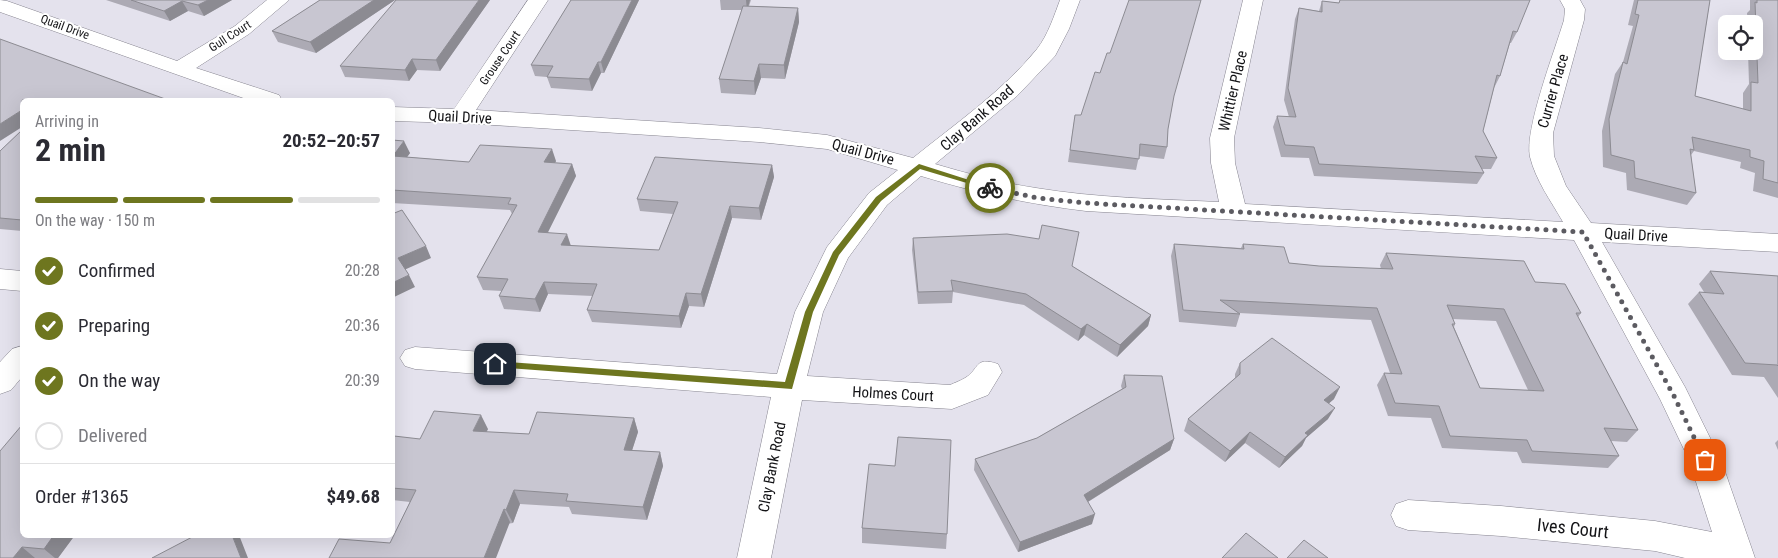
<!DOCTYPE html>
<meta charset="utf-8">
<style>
:root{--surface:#fff;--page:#f2f2f3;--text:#2b2b33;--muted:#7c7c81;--line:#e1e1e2;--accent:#6e761f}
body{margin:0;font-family:"Roboto Condensed",sans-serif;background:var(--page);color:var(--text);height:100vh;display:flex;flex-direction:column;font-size:19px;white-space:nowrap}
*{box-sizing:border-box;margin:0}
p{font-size:16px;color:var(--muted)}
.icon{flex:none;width:28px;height:28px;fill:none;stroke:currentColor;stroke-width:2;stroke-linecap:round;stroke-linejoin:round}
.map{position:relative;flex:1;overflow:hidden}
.sheet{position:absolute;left:20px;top:98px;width:375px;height:440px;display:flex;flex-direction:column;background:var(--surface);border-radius:8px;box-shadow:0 5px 20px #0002}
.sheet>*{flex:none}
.buttons{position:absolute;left:1718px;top:15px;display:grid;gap:10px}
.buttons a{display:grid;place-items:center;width:45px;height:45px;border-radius:8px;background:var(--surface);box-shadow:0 5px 20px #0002;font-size:25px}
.pin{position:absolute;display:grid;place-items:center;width:42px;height:42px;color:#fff;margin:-21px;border-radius:10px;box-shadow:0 2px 8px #0006}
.courier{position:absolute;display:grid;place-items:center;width:50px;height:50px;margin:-25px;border:4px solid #6e761f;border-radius:50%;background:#fff;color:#222;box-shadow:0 1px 6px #0007}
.overview em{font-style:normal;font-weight:700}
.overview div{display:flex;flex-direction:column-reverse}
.overview{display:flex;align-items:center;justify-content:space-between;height:85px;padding:0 15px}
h1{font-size:32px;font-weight:700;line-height:38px}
.bar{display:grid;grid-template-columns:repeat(4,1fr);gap:8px 5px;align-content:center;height:60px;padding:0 15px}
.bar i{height:6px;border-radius:4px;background:var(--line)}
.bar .on{background:var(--accent)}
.bar p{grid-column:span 4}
.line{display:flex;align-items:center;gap:12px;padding:0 15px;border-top:1px solid var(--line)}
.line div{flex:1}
ol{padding:0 15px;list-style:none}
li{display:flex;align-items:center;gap:15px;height:55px}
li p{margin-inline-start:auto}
li .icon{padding:5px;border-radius:50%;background:var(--accent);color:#fff;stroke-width:4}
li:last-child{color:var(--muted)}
li i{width:28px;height:28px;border:2px solid var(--line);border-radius:50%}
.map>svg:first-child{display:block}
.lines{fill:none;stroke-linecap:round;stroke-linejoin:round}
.minor-casing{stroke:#86848f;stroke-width:1}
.minor{fill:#fff;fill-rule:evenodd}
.wall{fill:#acaab4;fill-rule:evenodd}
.shaded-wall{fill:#8c8b92}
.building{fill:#c8c6d1;stroke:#8c8b92;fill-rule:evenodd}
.route{fill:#6e761f}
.done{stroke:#5c5b61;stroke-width:5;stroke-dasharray:0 9}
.labels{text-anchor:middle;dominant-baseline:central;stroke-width:4;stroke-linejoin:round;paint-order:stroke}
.far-street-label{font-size:12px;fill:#131316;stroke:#fff}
.street-label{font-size:15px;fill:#131316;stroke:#fff}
.near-street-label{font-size:18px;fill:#131316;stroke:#fff}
</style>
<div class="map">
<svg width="1778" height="558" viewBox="0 0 1778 558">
<rect width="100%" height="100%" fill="#e4e2ed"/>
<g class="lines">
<g class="minor-casing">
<path id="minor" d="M0,0L7,1L177,61L235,26L267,0H289L249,34L196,68L279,95L282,100H249L0,12Z
M528,0H548L476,110L759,128L827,135L913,158C955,124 1003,91 1037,49C1048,35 1054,16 1060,0H1080L1069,29L1055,56L1017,96L935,164C969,174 1002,183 1036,188C1096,198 1158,199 1219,202L1211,163L1210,138L1243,0H1263L1234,138L1235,163L1245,204L1563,222C1551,201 1536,181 1530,157C1524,130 1555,50 1564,20L1565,9L1560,0H1580L1585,9L1584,20L1553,133L1554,156L1566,186L1591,223L1778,234V252L1602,242L1685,387L1721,460L1755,558H1685L1655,551L1501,536L1408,530L1396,526L1391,515L1396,504L1408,500L1501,506L1655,521L1712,532L1689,460L1660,399L1574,240L1086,211C1028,204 977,193 921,176L887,205L848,258L823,312L807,376L950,385C954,383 960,381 965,378C980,369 974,356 998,364L1002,372L988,395L952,409L802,400L771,558H737L771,397L415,369L405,366L400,358L405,350L415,347L777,374L795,312L827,247L869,193L898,170L827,149L759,142L461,123L392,121V107L454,109Z
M0,269L22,271V291L0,289Z
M22,346V377L11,390L0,394V362L12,349Z"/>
</g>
<use href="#minor" class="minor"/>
</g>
<path class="wall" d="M106,0H232L204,16L188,11L170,21Z
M320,0H395L316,53L278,42L272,31Z
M490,0L440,71L417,70L409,81L345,77L340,66Z
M571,0H639L604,73H601L592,91L551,88L547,77L535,76L531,65Z
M720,0H751L749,6L798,8L799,22L785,79L761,78L755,95L721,93L719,79L742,10H721Z
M1340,0L1517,32L1511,43H1510L1500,76L1494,88L1483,131L1497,158L1491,169H1482L1484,173L1477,184L1314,176L1309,158L1281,157L1273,127L1277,116L1289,117L1284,100L1295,19L1299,8L1319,11L1322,1L1339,3Z
M1634,0H1710L1695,96L1743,109V93L1749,84L1748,51H1754V24H1748L1747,13L1750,10V0H1778V198L1753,191L1755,173L1740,168L1741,162L1694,151L1691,155L1696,193L1687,205L1627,190L1626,173L1603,167L1602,131L1615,74L1623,62L1633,26L1628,25Z
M1173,101L1168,129L1167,147L1164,159L1139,156L1136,170L1068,162L1075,115H1081Z
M22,130V231L0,229V151Z
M392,140L410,153L407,157L469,162L556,161L555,163L572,164L576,176L548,232L570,246L659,250L673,214L640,211L637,199L772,165L774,177L761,220L732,218L704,307L689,306L681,328L592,322L587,310L593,296L548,294L540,312L504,309L499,296L502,291L483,290L477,277L512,214L510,210L392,203Z
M913,238L1072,266L1151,315L1148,326L1117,357L1084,335L1078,341L1024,305L953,292L952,303L918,304L912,250Z
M1174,244L1241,248L1243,244L1289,263L1319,266L1381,269L1380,265L1386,253L1535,282L1581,313L1578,317L1638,430L1627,442L1611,441L1619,456L1608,468L1522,463L1517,452L1442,448L1431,418L1388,416L1377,385L1384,373H1390L1371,320L1239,313L1240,314L1236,327L1179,322L1171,256ZM1453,319L1496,321L1528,390L1480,388L1454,327L1455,324Z
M1710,271L1778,276V398L1764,377L1732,375L1688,304L1699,292H1704L1699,284Z
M1240,363L1334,399L1329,403L1328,419L1306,438L1302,446L1279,468L1245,443L1225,462L1184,431L1188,419L1235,378V374Z
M1124,375L1174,439L1170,450L1088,502L1092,524L1018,552L974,470L975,459L1037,438L1122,389L1121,386Z
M634,418L638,432L632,450L660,452L663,466L647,520L572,514L569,507L520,504L513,523L390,543L410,502L392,500V439H420L488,429L486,432L529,434Z
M1778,440V450L1775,443Z
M895,466L947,534L946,549L862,543V528Z
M22,535H75L58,558H0Z"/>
<path class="shaded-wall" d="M208,0H232L204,16L198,5Z
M374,0H395L316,53L310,42Z
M479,0H490L440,71L436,60Z
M632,0H639L604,73L601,62Z
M746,0H750L747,11Z
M182,1L188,11L170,21L164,11Z
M798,8L799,22L785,79L784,65Z
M412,59L417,70L409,81L405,70Z
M598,62L601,73L592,91L589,79Z
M759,64L761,78L755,95L754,81Z
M22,110V127L0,141V124Z
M404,141L410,153L399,168L393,156Z
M552,149L556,161L548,175L544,162Z
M572,164L576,176L542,244L538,232Z
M772,165L774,177L761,220L759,208Z
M730,206L732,218L704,307L701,294Z
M567,234L571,246L561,245Z
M426,246L431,258L404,270L398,258Z
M409,275L415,287L392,298V283Z
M544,282L548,294L540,312L535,299Z
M686,293L689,306L681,328L679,316Z
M1151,315L1148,326L1117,357L1120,345Z
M1087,324L1084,335L1078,341L1081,329Z
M1340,387L1334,399L1319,412L1324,400Z
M1335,408L1328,419L1306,438L1302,446L1279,468L1285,457L1305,433Z
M481,415L488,429L480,445L473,431Z
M634,418L638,432L628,463L624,450Z
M1250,432L1245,443L1225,462L1230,451Z
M1174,439L1170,450L1081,506L1084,495Z
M660,452L663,466L647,520L643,507Z
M514,490L520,504L513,523L506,510Z
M504,509L510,522L496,558H484Z
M1095,514L1092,524L1018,552L1020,542Z
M54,535H75L58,558H55L44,549Z
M232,535H239L248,558H241Z
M22,547L35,558H13Z"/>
<path class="building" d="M131,0H208L198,5L182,1L164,11Z
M320,0H374L310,42L272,31Z
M396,0H479L436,60L412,59L405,70L340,66Z
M571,0H632L601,62H598L589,79L547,77L553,66L531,65Z
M1129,0H1201L1174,96L1168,129L1167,147L1140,144L1139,159L1070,150L1075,115H1081L1095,72L1100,73L1107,53H1110Z
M1340,0H1530L1517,32L1513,31L1500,76L1497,75L1483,131L1497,158L1475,156L1484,173L1319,164L1314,147L1285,145L1277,116L1296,117L1288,88L1299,8L1322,12V1L1339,3Z
M1638,0H1710L1695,96L1751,111V82L1758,83L1755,2L1757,3V0H1778V183L1763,179L1764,161L1750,157V150L1692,137L1694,150L1690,149L1696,193L1635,178L1634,161L1611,155L1609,119L1623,62L1627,64L1639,15L1635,14Z
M743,6L798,8L784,65L759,64L754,81L719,79Z
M0,39L168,100H22V110L0,124Z
M22,130V220L0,218V151Z
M392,140L404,141L393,156L469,162L480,145L552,149L544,162L572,164L538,232L567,234L561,245L659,250L678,202L637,199L655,157L772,165L759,208L730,206L701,294L686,293L679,316L587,310L597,284L544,282L535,299L499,296L508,279L477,277L517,205L508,204L511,198L392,190Z
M402,210L426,246L398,258L409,275L392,283V214Z
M1042,225L1079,232L1072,266L1151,315L1120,345L1087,324L1081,329L1026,294L951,280L953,291L918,292L913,238L1007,234L1039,239Z
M1174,244L1244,249L1243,244L1284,247L1289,263L1319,266L1393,269L1386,253L1524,261L1535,282L1565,284L1581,313H1576L1638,430L1604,428L1619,456L1532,451L1527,440L1450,436L1439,406L1395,403L1384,373L1402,374L1377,308L1220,300L1240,314L1183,310ZM1447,305L1504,309L1544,391L1480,388L1452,324H1455Z
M1710,271L1778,276V366L1777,365L1745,363L1699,292L1724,294Z
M1272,338L1340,387L1324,400L1335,408L1305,433L1308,435L1285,457L1250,432L1230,451L1188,419L1240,374V363Z
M1124,375L1162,376L1174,439L1084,495L1095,514L1020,542L975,459L1037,438L1126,387Z
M434,411L481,415L473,431L529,434L537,412L634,418L624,450L660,452L643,507L566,501L568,494L514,490L506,510L504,509L484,558H329L339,539L390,543L416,490L392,488V439L394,436L420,439Z
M22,425V535H54L44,549L22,547L13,558H0V451Z
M898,437L951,440L947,534L862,528L869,464L895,466Z
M1246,533L1278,558H1222Z
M196,535H232L241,558H152Z
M1304,540L1328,558H1287Z"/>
<path class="route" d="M919,164L994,188L990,190L920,169L881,201L839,255L813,312L792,389L495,367L490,364L495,361L785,382L805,312L833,252L876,197Z"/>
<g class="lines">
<path class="done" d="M990,188L1038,198L1086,203L1583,232L1674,396L1705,460"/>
</g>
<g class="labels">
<g class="far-street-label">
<text transform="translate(65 27) rotate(20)">Quail Drive</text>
<text transform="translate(230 36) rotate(-33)">Gull Court</text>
<text transform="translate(500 58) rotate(-56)">Grouse Court</text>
</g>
<g class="street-label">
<text transform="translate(1233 91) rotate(-77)">Whittier Place</text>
<text transform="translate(1553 91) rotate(-74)">Currier Place</text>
<text transform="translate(460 117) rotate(3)">Quail Drive</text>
<text transform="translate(977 118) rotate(-41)">Clay Bank Road</text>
<text transform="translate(863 152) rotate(15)">Quail Drive</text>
<text transform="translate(1636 235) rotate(3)">Quail Drive</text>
<text transform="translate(893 394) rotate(3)">Holmes Court</text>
<text transform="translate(772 467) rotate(-79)">Clay Bank Road</text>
</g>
<g class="near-street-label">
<text transform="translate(1573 528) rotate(6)">Ives Court</text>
</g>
</g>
</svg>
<div class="buttons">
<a><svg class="icon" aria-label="locate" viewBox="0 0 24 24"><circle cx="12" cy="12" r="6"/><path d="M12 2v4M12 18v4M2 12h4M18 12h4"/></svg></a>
</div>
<div class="pin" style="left:1705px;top:460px;background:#ea580c"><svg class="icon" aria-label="bag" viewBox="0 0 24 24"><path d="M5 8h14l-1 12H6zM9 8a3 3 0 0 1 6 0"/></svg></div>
<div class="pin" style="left:495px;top:364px;background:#1f2937"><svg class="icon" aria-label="home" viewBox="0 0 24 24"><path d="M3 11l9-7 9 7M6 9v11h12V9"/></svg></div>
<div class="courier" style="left:990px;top:188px"><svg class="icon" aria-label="bike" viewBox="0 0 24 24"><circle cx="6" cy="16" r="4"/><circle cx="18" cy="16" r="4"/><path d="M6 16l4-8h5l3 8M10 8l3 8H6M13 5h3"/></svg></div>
<section class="sheet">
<div class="overview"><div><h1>2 min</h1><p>Arriving in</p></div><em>20:52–20:57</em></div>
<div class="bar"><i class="on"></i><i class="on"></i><i class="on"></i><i></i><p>On the way · 150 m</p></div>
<ol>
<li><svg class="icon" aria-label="check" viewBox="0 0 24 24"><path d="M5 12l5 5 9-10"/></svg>Confirmed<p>20:28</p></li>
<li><svg class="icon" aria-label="check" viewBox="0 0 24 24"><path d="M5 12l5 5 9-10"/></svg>Preparing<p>20:36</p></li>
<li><svg class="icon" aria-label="check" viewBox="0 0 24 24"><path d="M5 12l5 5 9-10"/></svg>On the way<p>20:39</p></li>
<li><i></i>Delivered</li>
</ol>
<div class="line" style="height:65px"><div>Order #1365</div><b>$49.68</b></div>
</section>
</div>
